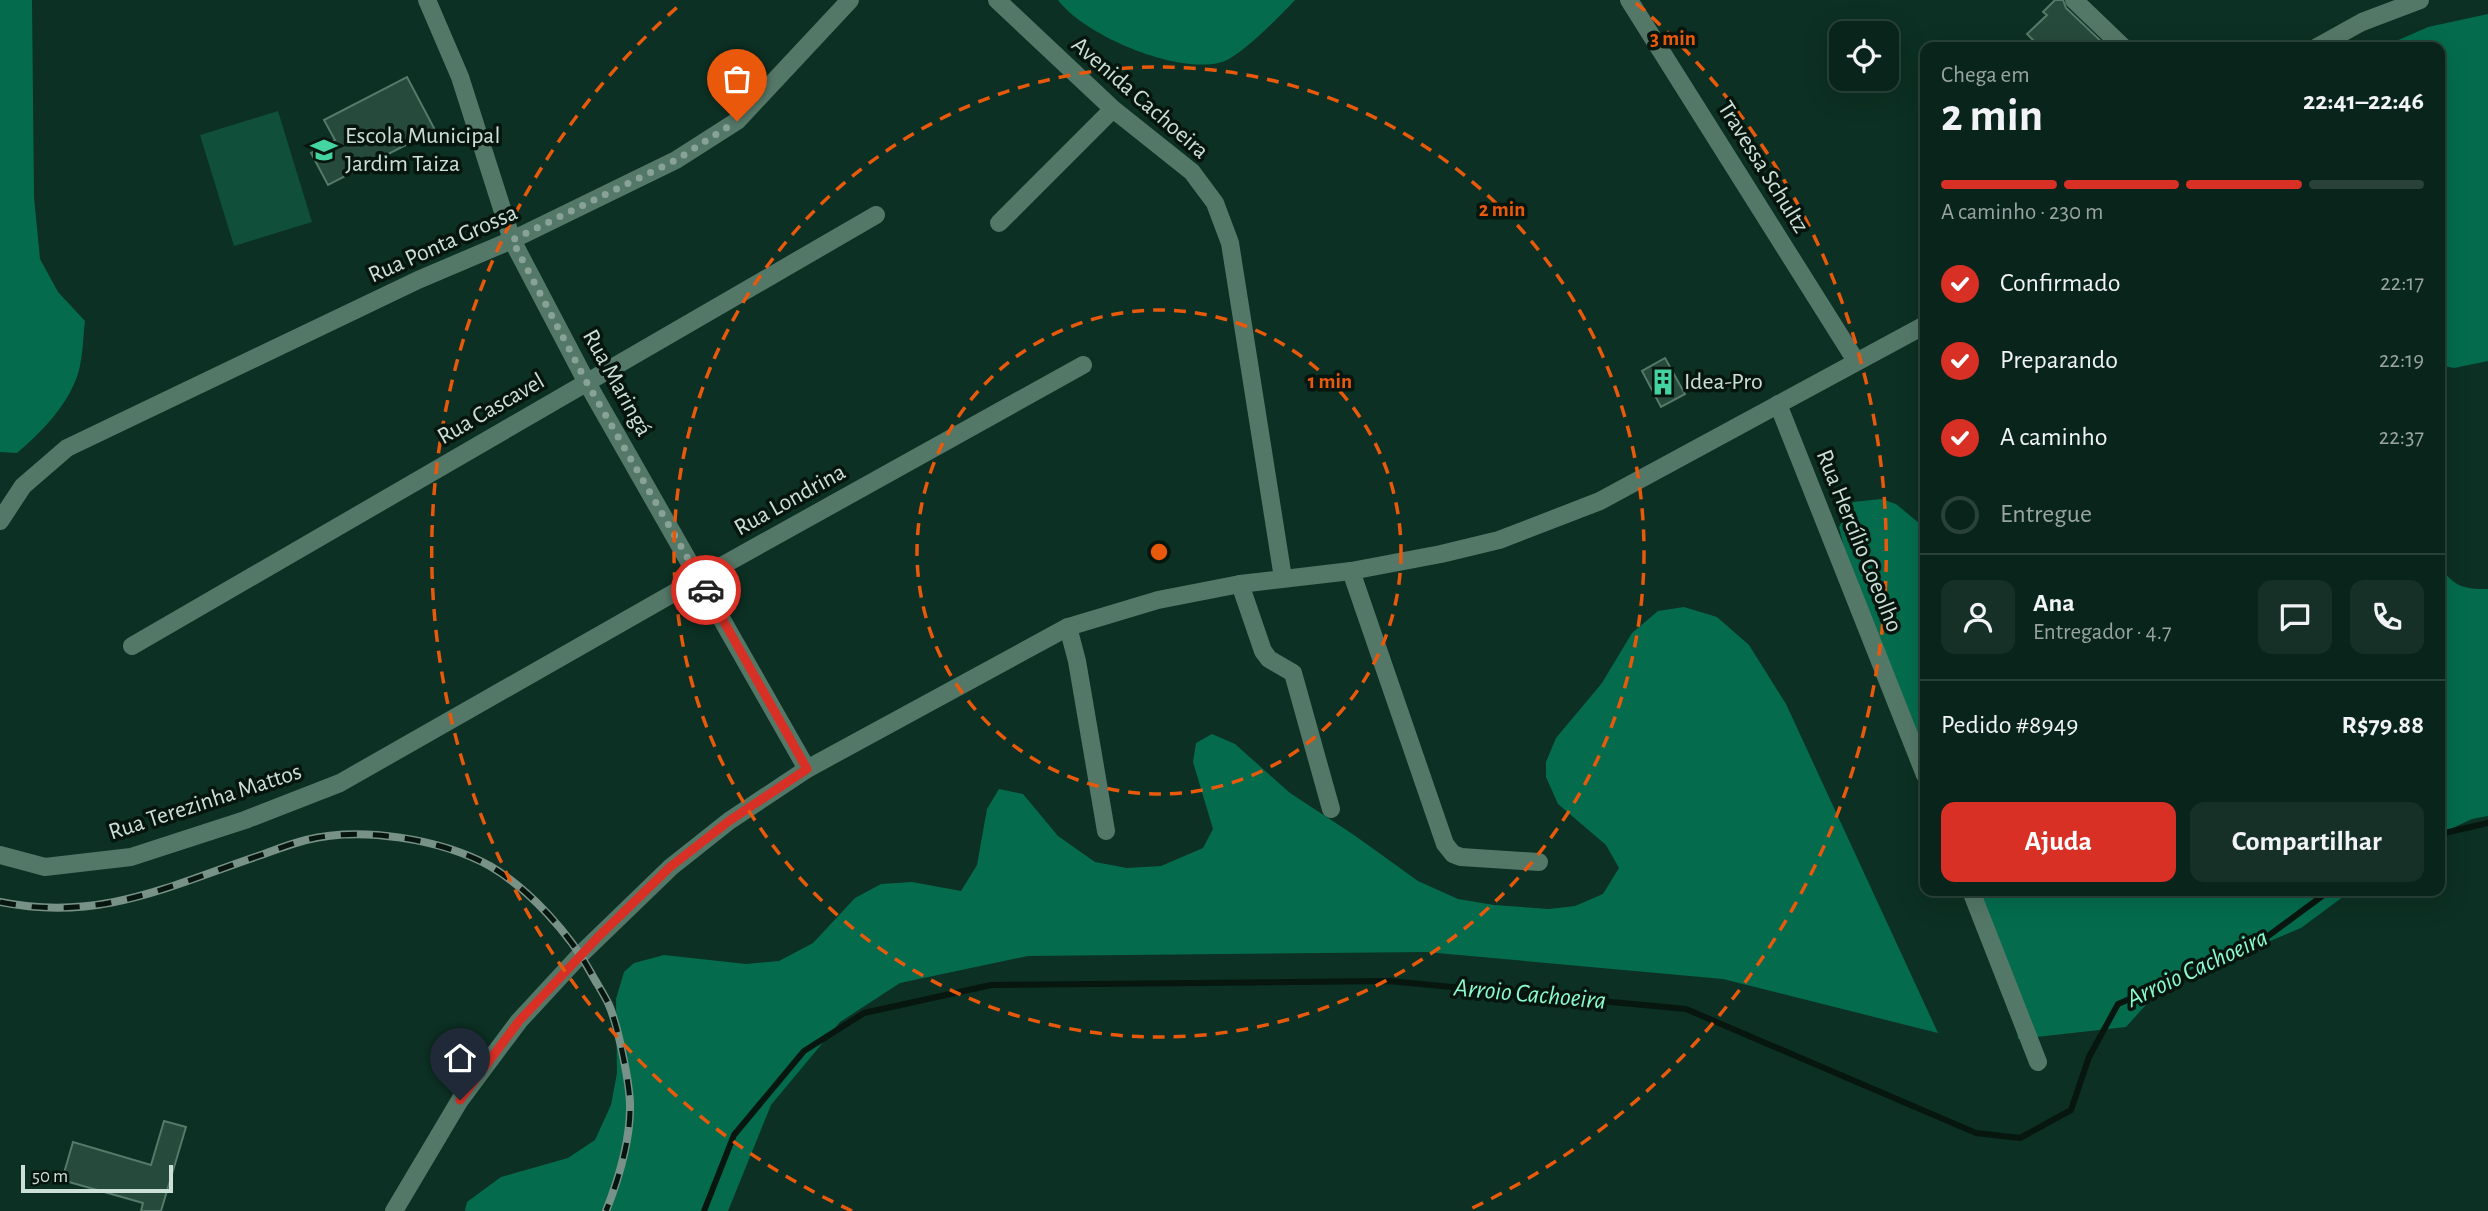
<!DOCTYPE html>
<html lang="pt">
<meta charset="utf-8">
<style>
:root{--surface:#09241a;--page:#173027;--text:#f1f3f6;--muted:#99a4a2;--line:#294139;--accent:#d93025}
body{margin:0;font-family:"Alegreya Sans",sans-serif;background:var(--page);color:var(--text);height:100vh;display:flex;flex-direction:column;font-size:26px;white-space:nowrap}
*{box-sizing:border-box;margin:0}
p{font-size:23px;color:var(--muted)}
.icon{flex:none;width:38px;height:38px;fill:none;stroke:currentColor;stroke-width:2;stroke-linecap:round;stroke-linejoin:round}
.map{position:relative;flex:1;overflow:hidden}
.details{position:absolute;left:1920px;top:42px;width:525px;height:854px;display:flex;flex-direction:column;background:var(--surface);border-radius:14px;box-shadow:0 7px 28px #0002,0 0 0 2px var(--line)}
.details>*{flex:none}
.tools{position:absolute;left:1829px;top:21px;display:grid;gap:14px}
.tools a{display:grid;place-items:center;width:70px;height:70px;border-radius:14px;background:var(--surface);box-shadow:0 7px 28px #0002,0 0 0 2px var(--line);font-size:35px}
.scale{position:absolute;left:21px;bottom:18px;width:152px;box-sizing:border-box;padding-left:7px;border:4px solid #cde0d7;border-top:0;font-size:19px;line-height:24px;white-space:nowrap;color:#cde0d7;-webkit-text-stroke:5px #07150f;paint-order:stroke}
.pin{position:absolute;display:grid;place-items:center;width:60px;height:60px;color:#fff;margin:-72px -30px;border-radius:50% 50% 50% 0;rotate:-45deg;box-shadow:0 0 7px #0007}
.pin .icon{rotate:45deg}
.courier{position:absolute;display:grid;place-items:center;width:70px;height:70px;margin:-35px;border:5px solid #d93025;border-radius:50%;background:#fff;color:#222;box-shadow:0 2px 9px #0007}
.overview em{font-style:normal;font-weight:700}
.overview div{display:flex;flex-direction:column-reverse}
.overview{display:flex;align-items:center;justify-content:space-between;height:119px;padding:0 21px}
h1{font-size:46px;font-weight:700;line-height:52px}
.bar{display:grid;grid-template-columns:repeat(4,1fr);gap:10px 7px;align-content:center;height:84px;padding:0 21px}
.bar i{height:9px;border-radius:5px;background:var(--line)}
.bar .active{background:var(--accent)}
.bar p{grid-column:span 4}
.line{display:flex;align-items:center;gap:18px;padding:0 21px;border-top:2px solid var(--line)}
.line div{flex:1}
.round{display:grid;place-items:center;flex:none;width:74px;height:74px;border-radius:14px;background:var(--page)}
ol{padding:0 21px;list-style:none}
li{display:flex;align-items:center;gap:21px;height:77px}
li p{margin-inline-start:auto}
li .icon{padding:7px;border-radius:50%;background:var(--accent);color:#fff;stroke-width:4}
li:last-child{color:var(--muted)}
li i{width:38px;height:38px;border:4px solid var(--line);border-radius:50%}
.cta{display:flex;gap:14px;margin-top:auto;padding:14px 21px}
.cta a{flex:1;height:80px;border-radius:14px;background:var(--accent);color:#fff;font-size:28px;font-weight:700;line-height:80px;text-align:center}
.cta a+a{background:var(--page);color:var(--text)}
.map>svg:first-child{display:block}
.green{fill:#10503a}
.forest{fill:#046c4d}
.lines{fill:none;stroke-linecap:round;stroke-linejoin:round}
.stream{stroke:#07160f;stroke-width:6}
.building{fill:#264a3b;stroke:#557a69;stroke-width:2}
.street{stroke:#547868;stroke-width:18}
.secondary{stroke:#547868;stroke-width:18}
.rail-casing{stroke:#789288;stroke-width:8}
.rail{stroke:#07150f;stroke-width:5;stroke-dasharray:16;stroke-linecap:butt}
.done{stroke:#89a298;stroke-width:7;stroke-dasharray:0 12.6}
.route{stroke:#d93025;stroke-width:9}
.ring{fill:none;stroke:#e8590c;stroke-width:3.5;stroke-dasharray:12 9}
.labels{text-anchor:middle;dominant-baseline:central;stroke-width:7;stroke-linejoin:round;paint-order:stroke}
.street-label{font-size:24px;fill:#cde0d7;stroke:#07150f}
.poi-label{font-size:24px;fill:#cde0d7;stroke:#07150f;text-anchor:start}
.water-label{font-size:26px;font-style:italic;fill:#8bfacc;stroke:#07150f}
.centre{fill:#e8590c;stroke:#07150f;stroke-width:3.5}
.ring-label{font-size:21px;text-anchor:middle;font-weight:bold;fill:#e8590c;stroke:#07150f;stroke-width:7;stroke-linejoin:round;paint-order:stroke}
</style>
<div class="map">
<svg width="2488" height="1211" viewBox="0 0 2488 1211">
<rect width="100%" height="100%" fill="#0c3023"/>
<path class="green" d="M278,111L312,222L234,246L200,135Z"/>
<path class="forest" d="M0,0H32L34,197L40,259L58,292L85,321C83,337 83,355 79,370C70,403 42,432 17,453L0,452Z
M1058,0H1295C1281,15 1241,56 1222,62C1178,75 1085,36 1058,0Z
M2488,14V361L2454,368L2440,365V47H2390L2394,42L2428,27Z
M1881,499L1896,504L1925,528V765L1847,560L1839,527L1853,502Z
M2440,568C2456,587 2463,589 2488,589V816L2472,819L2440,834Z
M1684,607L1717,617L1749,645L1786,704L1938,1033L1723,979L1426,952L1028,956L900,983L840,1022L771,1105L728,1211H465L467,1202L501,1177L568,1158L595,1140L611,1105L617,1073L616,999L624,972L634,963L664,955L746,964L779,961L813,943L855,898L881,884L912,882L961,891L977,865L987,809L999,789L1023,794L1058,836L1095,862L1127,868L1161,866L1203,848L1213,829L1193,762L1196,743L1212,734L1235,744L1290,793L1354,835L1418,881L1458,899L1494,905L1549,909L1575,906L1603,894L1619,868L1606,845L1558,804L1546,777V762L1556,738L1602,683L1632,633L1658,611Z
M1973,891H2351L2301,928L2163,986L2126,1027L2018,1039L2013,1002Z"/>
<g class="lines">
<path class="stream" d="M2440,834L2488,823
M704,1211L734,1135L804,1051L864,1013L991,985L1389,981L1686,1009L1976,1133L2020,1138L2071,1110L2089,1057L2118,1004L2256,945L2329,891"/>
</g>
<path class="building" d="M2055,0H2063L2066,8L2107,47H2040L2027,34L2047,15L2043,12Z
M407,77L435,130L328,185L311,153L335,140L324,120Z
M1665,358L1685,394L1661,407L1642,371Z
M164,1121L186,1127L161,1211H141L143,1203L62,1180L73,1142L151,1165Z"/>
<g class="lines">
<path class="street" d="M427,0L460,77L512,240L586,381L807,769
M997,0L1113,109L1192,172L1215,203L1230,243L1283,578
M1629,0L1856,361
M2074,0L2123,47
M999,223L1113,109
M1778,404L1925,775
M0,521L23,486L67,448L418,280L512,240L676,160L737,121L850,0
M1351,571L1445,844L1453,854L1461,857L1539,862
M1240,584L1263,651L1269,659L1293,673L1331,809
M1068,627L1077,661L1106,831
M132,646L876,215
M0,855L45,867L131,857L245,820L340,783L700,578L1083,365
M1971,891L2038,1062"/>
<path class="secondary" d="M2317,47L2362,22L2420,0
M394,1211L460,1100L519,1021L581,954L671,867L729,821L807,769L1068,627L1158,600L1240,584L1351,571L1441,554L1499,540L1600,501L1925,325"/>
<g class="rail-casing">
<path id="rail" d="M0,902C100,922 169,886 261,855C275,850 290,844 306,840C361,826 441,839 490,866C529,889 570,934 591,973C597,984 604,994 609,1005C618,1026 629,1080 630,1103C631,1139 619,1178 606,1211"/>
</g>
<use href="#rail" class="rail"/>
</g>
<g class="lines">
<path class="done" d="M706,590L586,381L512,240L676,160L737,121"/>
<path class="route" d="M460,1100L519,1021L599,936L670,867L729,821L807,769L706,590"/>
</g>
<g class="ring">
<circle cx="1159" cy="552" r="242"/>
<circle cx="1159" cy="552" r="485"/>
<path d="M852 1211A727 727 0 0 1 682 3M1636 3A727 727 0 0 1 1466 1211"/>
</g>
<defs>
<g id="school-bare" transform="scale(2.1)"><path d="M0-5L7-2L0 1L-7-2ZM-4 1L0 2.5L4 1V4Q0 6-4 4Z" fill="#43d4a0" stroke="#07150f" stroke-width="2.5" paint-order="stroke"/></g>
<g id="building-bare" transform="scale(2.1)"><path d="M-4-6H4V6H1V3H-1V6H-4ZM-2.5-4.3h1.7v1.8h-1.7ZM.8-4.3h1.7v1.8H.8ZM-2.5-1h1.7V.8h-1.7ZM.8-1h1.7V.8H.8Z" fill="#43d4a0" stroke="#07150f" stroke-width="2.5" paint-order="stroke"/></g>
</defs>
<g fill-rule="evenodd">
<use href="#school-bare" x="324" y="150"/>
<use href="#building-bare" x="1663" y="382"/>
</g>
<g class="labels">
<g class="street-label">
<text transform="translate(1140 98) rotate(41)">Avenida Cachoeira</text>
<text transform="translate(1763 167) rotate(58)">Travessa Schultz</text>
<text transform="translate(443 244) rotate(-24)">Rua Ponta Grossa</text>
<text transform="translate(617 383) rotate(61)">Rua Maringá</text>
<text transform="translate(491 409) rotate(-30)">Rua Cascavel</text>
<text transform="translate(790 500) rotate(-29)">Rua Londrina</text>
<text transform="translate(1859 541) rotate(68)">Rua Hercílio Coeolho</text>
<text transform="translate(205 802) rotate(-18)">Rua Terezinha Mattos</text>
</g>
<g class="poi-label">
<text x="345" y="136">Escola Municipal<tspan x="345" dy="28">Jardim Taiza</tspan></text>
<text x="1684" y="382">Idea-Pro</text>
</g>
<g class="water-label">
<text transform="translate(2197 968) rotate(-25)">Arroio Cachoeira</text>
<text transform="translate(1530 994) rotate(5)">Arroio Cachoeira</text>
</g>
</g>
<circle cx="1159" cy="552" r="10" class="centre"/>
<g class="ring-label">
<text x="1673" y="45">3 min</text>
<text x="1502" y="216">2 min</text>
<text x="1330" y="388">1 min</text>
</g>
</svg>
<div class="tools">
<a><svg class="icon" aria-label="locate" viewBox="0 0 24 24"><circle cx="12" cy="12" r="6"/><path d="M12 2v4M12 18v4M2 12h4M18 12h4"/></svg></a>
</div>
<div class="scale">50 m</div>
<div class="pin" style="left:737px;top:121px;background:#ea580c"><svg class="icon" aria-label="bag" viewBox="0 0 24 24"><path d="M5 8h14l-1 12H6zM9 8a3 3 0 0 1 6 0"/></svg></div>
<div class="pin" style="left:460px;top:1100px;background:#1f2937"><svg class="icon" aria-label="home" viewBox="0 0 24 24"><path d="M3 11l9-7 9 7M6 9v11h12V9"/></svg></div>
<div class="courier" style="left:706px;top:590px"><svg class="icon" aria-label="car" viewBox="0 0 24 24"><path d="M5 17H2v-5l4-1 3-4h7l3 4 3 1v5h-3M9 17h6M6 11h13"/><circle cx="7" cy="17" r="2"/><circle cx="17" cy="17" r="2"/></svg></div>
<section class="details">
<div class="overview"><div><h1>2 min</h1><p>Chega em</p></div><em>22:41–22:46</em></div>
<div class="bar"><i class="active"></i><i class="active"></i><i class="active"></i><i></i><p>A caminho · 230 m</p></div>
<ol>
<li><svg class="icon" aria-label="check" viewBox="0 0 24 24"><path d="M5 12l5 5 9-10"/></svg>Confirmado<p>22:17</p></li>
<li><svg class="icon" aria-label="check" viewBox="0 0 24 24"><path d="M5 12l5 5 9-10"/></svg>Preparando<p>22:19</p></li>
<li><svg class="icon" aria-label="check" viewBox="0 0 24 24"><path d="M5 12l5 5 9-10"/></svg>A caminho<p>22:37</p></li>
<li><i></i>Entregue</li>
</ol>
<div class="line" style="height:126px"><a class="round"><svg class="icon" aria-label="person" viewBox="0 0 24 24"><circle cx="12" cy="8" r="4"/><path d="M4 21q1-7 8-7t8 7"/></svg></a><div><b>Ana</b><p>Entregador · 4.7</p></div><a class="round"><svg class="icon" aria-label="chat" viewBox="0 0 24 24"><path d="M4 5h16v11H9l-5 4z"/></svg></a><a class="round"><svg class="icon" aria-label="phone" viewBox="0 0 24 24"><path d="M5 4h4l2 5-3 2q2 4 5 5l2-3 5 2v4C11 20 4 13 5 4z"/></svg></a></div>
<div class="line" style="height:91px"><div>Pedido #8949</div><b>R$79.88</b></div>
<div class="cta"><a>Ajuda</a><a>Compartilhar</a></div>
</section>
</div>
